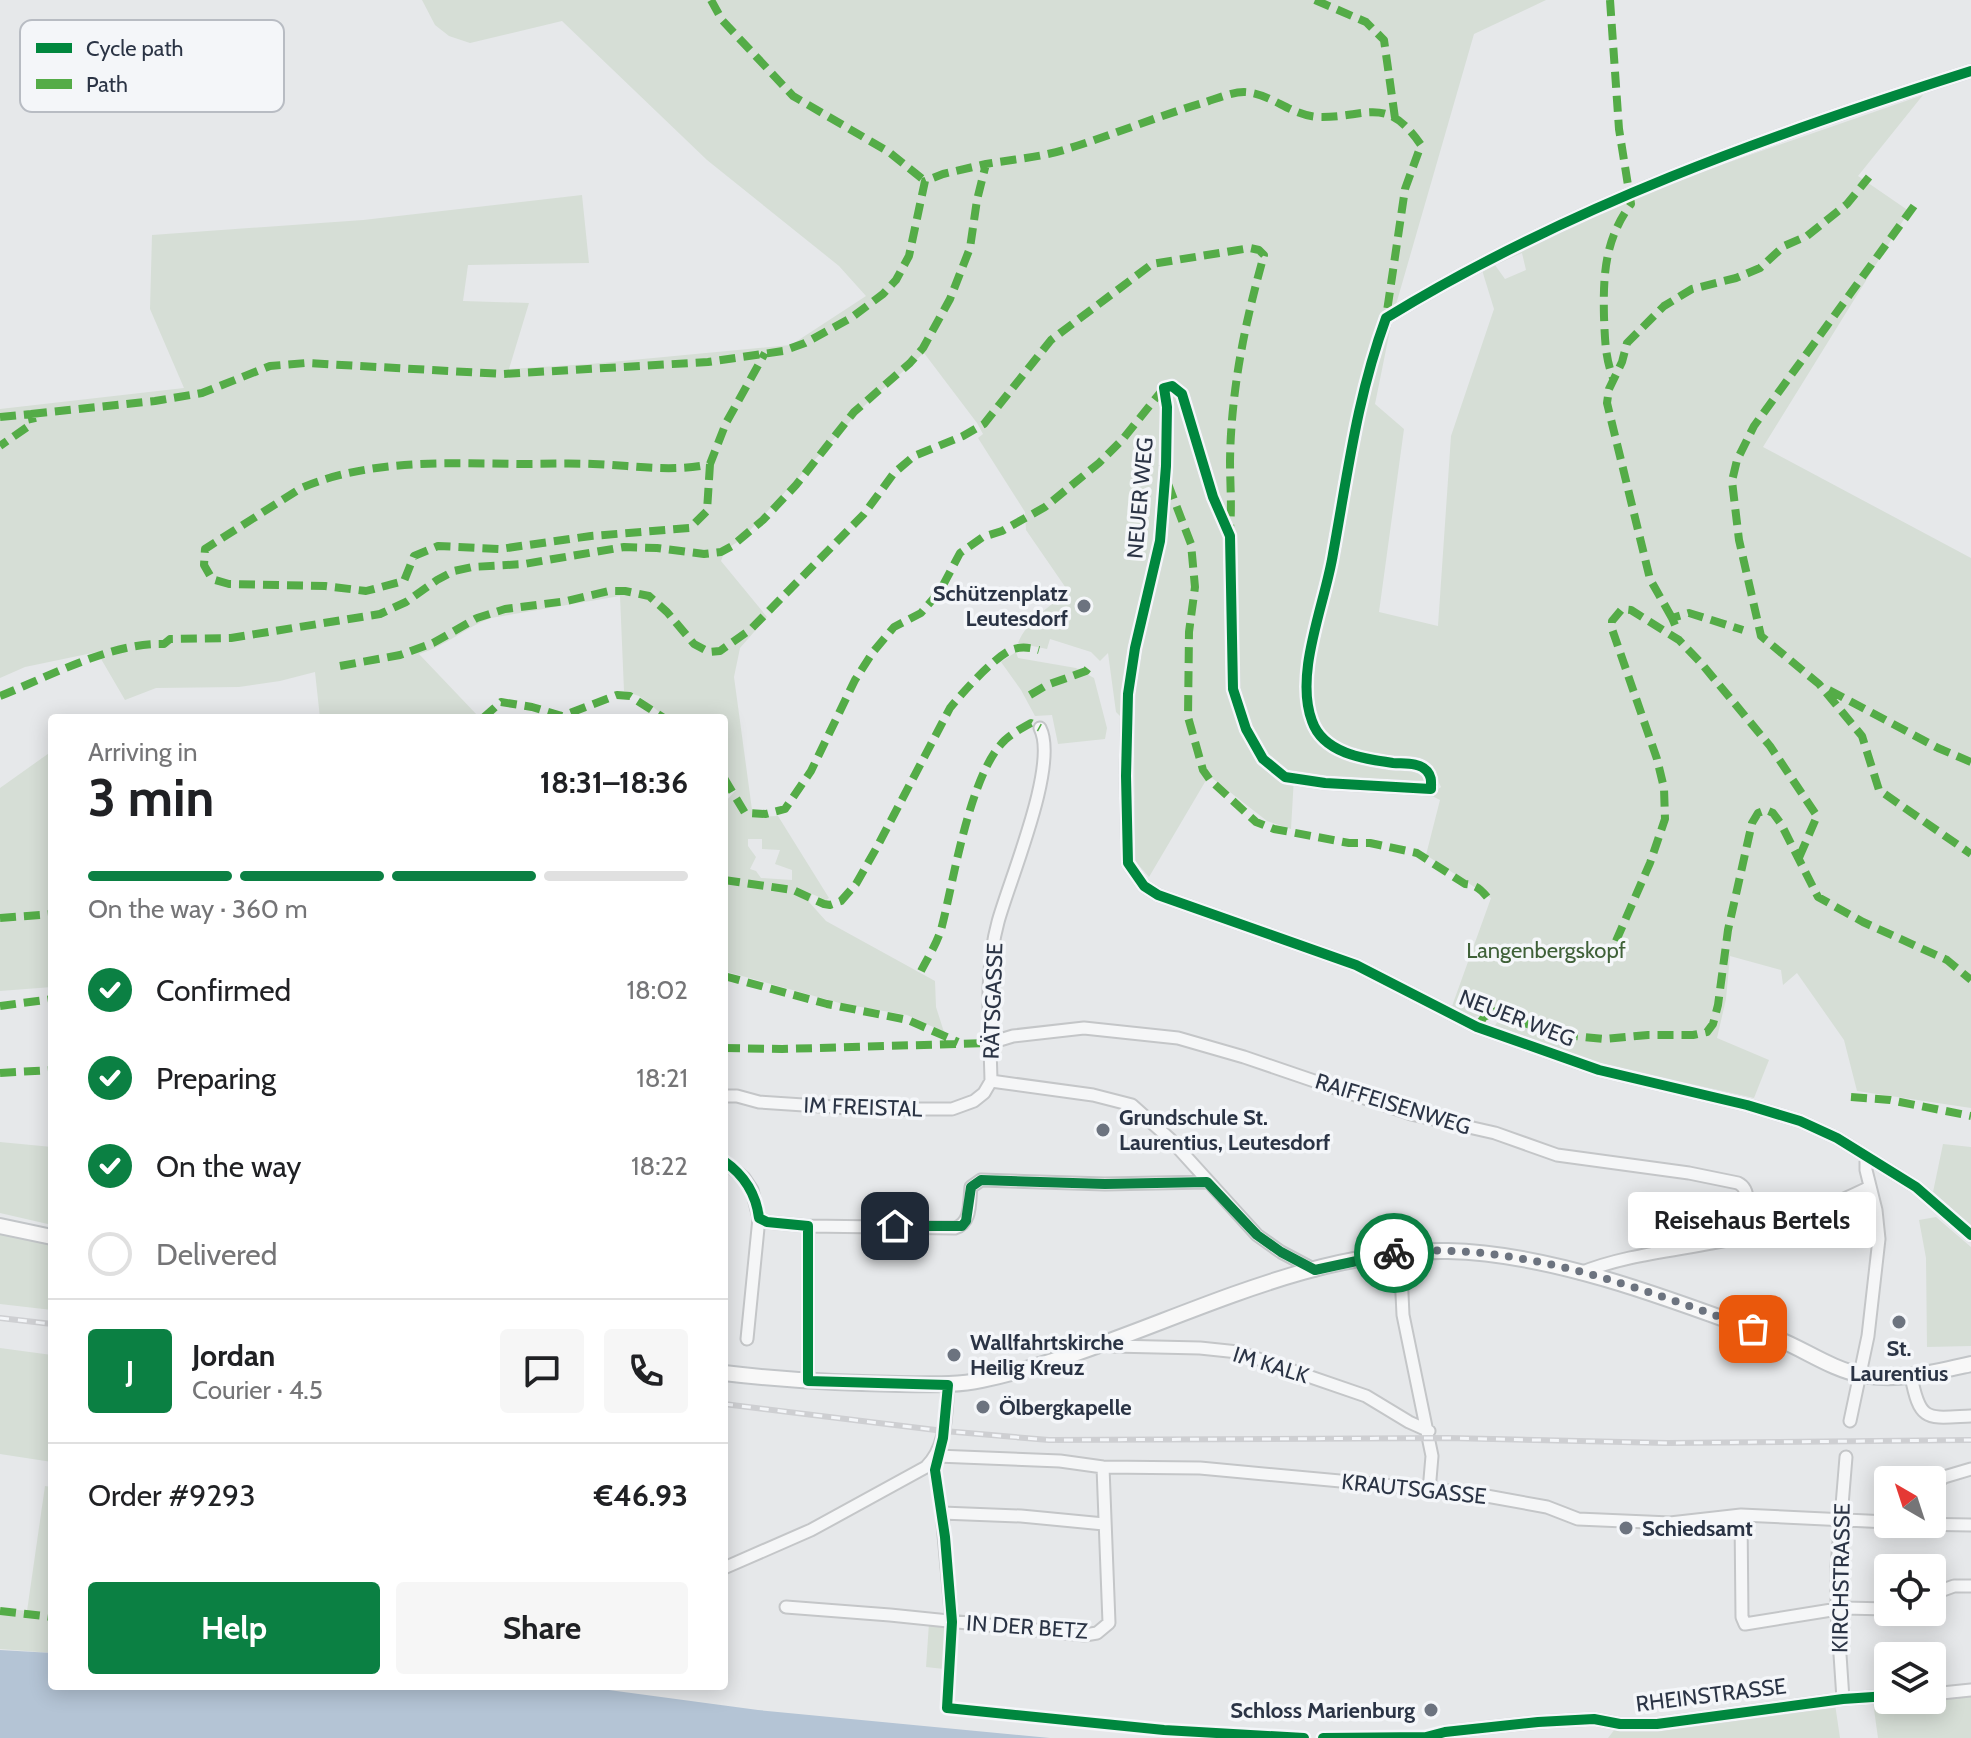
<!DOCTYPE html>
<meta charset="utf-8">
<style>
:root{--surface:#fff;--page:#f6f6f6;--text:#202124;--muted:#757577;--line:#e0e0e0;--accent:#0b8043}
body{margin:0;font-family:Cabin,sans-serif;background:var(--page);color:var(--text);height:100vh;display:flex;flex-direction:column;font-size:30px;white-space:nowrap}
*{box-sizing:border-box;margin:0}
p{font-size:26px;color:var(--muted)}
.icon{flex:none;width:44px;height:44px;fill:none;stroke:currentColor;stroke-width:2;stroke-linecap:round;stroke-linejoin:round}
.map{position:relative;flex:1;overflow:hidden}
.side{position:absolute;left:48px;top:714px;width:680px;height:976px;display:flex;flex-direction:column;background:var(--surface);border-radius:8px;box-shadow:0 4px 20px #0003}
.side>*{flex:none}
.needle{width:52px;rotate:321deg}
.tools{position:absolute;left:1874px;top:1466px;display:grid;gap:16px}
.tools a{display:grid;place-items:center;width:72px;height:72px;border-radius:8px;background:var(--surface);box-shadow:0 4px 20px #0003;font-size:40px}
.pin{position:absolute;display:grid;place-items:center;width:68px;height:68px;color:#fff;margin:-34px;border-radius:16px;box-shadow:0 4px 12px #0006}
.courier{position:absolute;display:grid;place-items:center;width:80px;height:80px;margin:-40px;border:6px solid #0b8043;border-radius:50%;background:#fff;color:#222;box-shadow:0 2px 10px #0007}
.bubble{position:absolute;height:56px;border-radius:8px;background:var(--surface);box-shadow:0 4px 20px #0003;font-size:26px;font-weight:800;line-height:56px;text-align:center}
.summary em{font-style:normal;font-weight:800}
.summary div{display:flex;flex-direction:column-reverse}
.summary{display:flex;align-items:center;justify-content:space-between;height:136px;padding:0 40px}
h1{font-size:52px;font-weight:800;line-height:60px}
.bar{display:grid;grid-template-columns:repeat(4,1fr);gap:12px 8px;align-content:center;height:96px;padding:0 40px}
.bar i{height:10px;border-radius:6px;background:var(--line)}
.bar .current{background:var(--accent)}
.bar p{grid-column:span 4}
.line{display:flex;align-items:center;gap:20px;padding:0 40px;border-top:2px solid var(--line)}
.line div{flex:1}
.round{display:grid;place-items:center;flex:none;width:84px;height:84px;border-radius:8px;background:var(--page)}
ol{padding:0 40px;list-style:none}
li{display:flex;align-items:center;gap:24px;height:88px}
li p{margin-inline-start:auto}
li .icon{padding:8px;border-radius:50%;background:var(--accent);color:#fff;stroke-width:4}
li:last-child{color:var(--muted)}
li i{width:44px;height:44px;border:4px solid var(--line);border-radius:50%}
.cta{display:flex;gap:16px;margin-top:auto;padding:16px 40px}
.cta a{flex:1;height:92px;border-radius:8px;background:var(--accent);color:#fff;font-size:32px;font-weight:800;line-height:92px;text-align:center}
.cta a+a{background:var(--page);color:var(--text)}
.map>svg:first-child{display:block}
.green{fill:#d6ded6;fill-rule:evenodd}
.water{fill:#b4c4d5}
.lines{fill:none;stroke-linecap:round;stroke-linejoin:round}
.minor-casing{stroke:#c4c6c8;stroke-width:15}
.major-casing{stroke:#c2c5c8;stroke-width:18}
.minor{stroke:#f5f6f7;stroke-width:11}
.major{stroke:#f8f8f8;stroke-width:14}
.rail-casing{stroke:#cecfd2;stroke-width:6}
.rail{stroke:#f4f6f9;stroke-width:3;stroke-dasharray:9;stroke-linecap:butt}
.quiet{stroke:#54ac47;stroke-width:8;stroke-dasharray:16 8;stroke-linecap:butt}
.cycleway-casing{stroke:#f4f6f9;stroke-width:15}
.cycleway{stroke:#00873e;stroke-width:10}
.done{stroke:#6c737f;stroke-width:8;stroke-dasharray:0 14.4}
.route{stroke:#0b8043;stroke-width:10}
.poi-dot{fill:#6c737f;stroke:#f4f6f9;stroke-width:3}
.labels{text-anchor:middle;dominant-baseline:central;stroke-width:7;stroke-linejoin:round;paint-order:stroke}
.street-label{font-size:22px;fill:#2b3445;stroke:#f4f6f9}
.poi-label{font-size:22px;font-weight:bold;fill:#2b3445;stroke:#f4f6f9;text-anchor:start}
.park-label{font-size:22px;fill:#3f6138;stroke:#f4f6f9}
.key{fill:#f4f6f9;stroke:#b8bcc3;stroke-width:2}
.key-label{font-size:22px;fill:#2b3445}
</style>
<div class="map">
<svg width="1971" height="1738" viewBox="0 0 1971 1738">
<rect width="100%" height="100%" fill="#e6e8ea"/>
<path class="green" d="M422,0H1546L1474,34L1393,315L1375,404L1404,429L1379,612L1438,626L1451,436L1494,309L1482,270L1640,193L1923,95L1858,176L1909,211L1763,447L1971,558V1108L1857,1091L1844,1040L1797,973L1783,985L1781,970L1730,956L1726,999L1717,1038L1769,1060L1754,1098L1587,1061L1494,1027L1498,1021L1519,1028L1532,1023C1510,1008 1496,1010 1472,1018L1451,1009L1491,898L1426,855L1440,800L1430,795L1441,787L1438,781L1294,777L1291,829L1267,821L1212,778L1205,782L1149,877L1135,861L1134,730L1116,712L1108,653L1100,661L1091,652L1050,639L1047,649L1018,643C1028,619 1050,607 1068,591L1026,530L1025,512L978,438L983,434L977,423L924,353L867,403L742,539L725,550L721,561L767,617L740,648L734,677L753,817L778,816L829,898L826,900L812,894L809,902L826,921L935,981L936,1007L944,1032L907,1015L843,1004L724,971V803L736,790L724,773V718H667L639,696L624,691L620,596L491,618C466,627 446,646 419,654L478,716L477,718H320L315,672L280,681L239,687L156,688L125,700L97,652L25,667L0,678V409L184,388L150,309L152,235L363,220L582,195L589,263L468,265L463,301L529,303L509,369L590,364L791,345L866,296L839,266L707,160L562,21L470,43L449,36L435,25ZM1522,253L1526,270L1505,279L1495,265ZM748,839H762V849L780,850L775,864L792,870V880L761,878L756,871L750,869L756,857L748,846Z
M1016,652L1018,658L1076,668L1094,678L1107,728L1105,739L1058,744L1052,715L1035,716L1021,690L1001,662Z
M52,751V987L0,991V788Z
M0,1142L52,1147V1225L0,1213Z
M1943,1144L1971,1147V1227L1933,1192Z
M1936,1217L1971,1247V1346L1927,1347L1926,1258L1919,1220Z
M0,1232L52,1245V1310L0,1304Z
M0,1348L52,1355V1462L0,1454Z
M45,1486L52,1487V1653L0,1649V1608L27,1611Z
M929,1623L948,1624L944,1669L926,1667Z
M1971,1694V1738H1878L1873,1702L1932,1700V1697Z
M1835,1704L1840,1738H1608L1615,1729Z"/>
<path class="water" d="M0,1650L52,1653V1686H579L758,1710L1050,1738H0Z"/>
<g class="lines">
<g class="minor-casing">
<path id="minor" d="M1971,71C1769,135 1567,207 1386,318C1357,397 1348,472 1333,554C1325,604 1294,673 1312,721C1323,753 1363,759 1393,763C1404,764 1419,762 1427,771C1432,777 1431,782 1431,789L1325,783L1285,777L1263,759L1246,729L1233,689L1230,536L1213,497L1182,394L1172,386L1164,388L1167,407L1166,466L1160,541L1135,648L1128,694L1126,776L1128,863L1144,886L1158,895L1356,965L1477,1027L1599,1070L1747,1105L1800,1121L1837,1138L1916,1187L1971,1235
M990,1043L1013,1036L1084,1028L1178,1038L1244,1057L1411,1114L1495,1133L1557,1155L1689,1173L1738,1183C1755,1191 1744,1221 1741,1237
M991,1081L1093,1095L1132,1105L1170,1139L1257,1235L1281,1252L1315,1270
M991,1081C990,1029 984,973 998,922C1009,881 1059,765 1040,728
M724,1096H737L759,1102L864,1109H952L974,1101L984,1093L991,1081
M724,1161L744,1178L752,1190L759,1218L747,1339
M759,1218L767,1222L808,1226L955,1228C972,1223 969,1202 971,1187L981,1180L1105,1184L1207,1182
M1400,1252L1403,1315L1432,1456L1429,1491
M1580,1273C1629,1253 1685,1250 1737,1238C1783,1227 1828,1207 1870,1187
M1104,1342L1113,1346L1200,1348L1238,1352L1366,1396L1409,1422L1429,1431
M1911,1376C1920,1423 1927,1418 1971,1416
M808,1381V1226
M1850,1421L1868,1336L1879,1239L1876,1210L1866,1170V1157
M937,1456L1060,1461L1103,1467L1200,1468L1470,1493L1547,1507L1578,1519L1670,1523L1741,1515L1888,1522
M1932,1487L1944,1477L1971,1469
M1741,1515L1742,1617L1745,1624L1844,1608L1888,1609
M1910,1524L1971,1525
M724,1568L811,1530L926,1467C948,1445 945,1414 948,1385
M1932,1594L1954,1586H1971
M786,1607L890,1615L1085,1635L1097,1633L1109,1623L1103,1467
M952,1622L942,1513L1021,1516L1104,1524
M1932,1694L1971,1690
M1843,1699L1837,1610V1566L1846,1457
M1445,1732L1538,1722L1594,1719L1620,1724H1657L1843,1699L1888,1696"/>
</g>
<g class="major-casing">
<path id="major" d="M0,1226L52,1237
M724,1373C782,1380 840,1383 899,1384C927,1384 955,1386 982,1380C1138,1347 1286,1248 1448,1251C1552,1253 1676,1301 1773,1337C1803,1348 1830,1369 1862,1375C1898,1382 1936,1372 1971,1364"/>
</g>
<use href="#minor" class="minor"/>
<use href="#major" class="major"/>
<g class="rail-casing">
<path id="rail" d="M0,1318L52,1324
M724,1404L944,1431L1049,1440L1448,1438L1667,1443L1971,1440"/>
</g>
<use href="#rail" class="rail"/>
<path class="quiet" d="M711,0L722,20L793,96L889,152L925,181
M1315,0L1366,22L1384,40L1395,118
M1610,0L1619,129L1631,204C1605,239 1603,274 1604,317C1605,339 1605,357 1613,378
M1914,206L1754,426L1737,460L1732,481L1739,540L1761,636L1819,684L1862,736L1879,790L1971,854
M31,414L155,401L202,393L270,366L306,363L503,374L708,362L783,351L805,343L851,318L883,294L896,280L909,256L925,181L943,174L986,164
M0,417L31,414L33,423L0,446
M710,464L707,511L690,528L591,536L500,549L438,546L414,556L404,581L366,591L325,586L229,584L212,579L204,565L205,549L301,488C370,459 446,463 519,464C544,464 568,463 593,464C632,465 671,473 710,464L726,423L765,353
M1168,484L1191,544L1195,587L1189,632L1188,717L1203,770L1210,780L1256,822L1274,829L1349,843H1370L1417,853L1465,884C1479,885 1483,892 1491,902
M1672,618L1650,579L1607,403L1609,389L1622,362L1627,343L1664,306L1692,289L1736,278L1760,268L1784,246L1807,236L1847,204L1869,177
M1675,625L1672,618L1689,613L1743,630
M340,666L400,655L433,643L477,618L505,609L567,601L609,591H625L649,596L667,612L694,644L709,652L720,651L751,629L864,514L894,473L914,456L963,436L984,424L1051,340L1152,264L1250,248L1259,250L1264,255C1245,322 1231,390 1230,461C1230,483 1232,505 1230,528
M1829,690L1938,748L1971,762
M1030,695L1047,685L1086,671L1090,666
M0,696C48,677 112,642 164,644L170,639L231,638L380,614L406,602L437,580L454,571L472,567L524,564L624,547L657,548L704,554L721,552L732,546L763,520L796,485L854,412L910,363L923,348L950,299L970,248L977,200L986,164C1014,159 1044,157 1070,148C1115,134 1158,116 1203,103C1216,99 1231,92 1244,92C1271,93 1291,116 1319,117C1367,118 1386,94 1421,145L1405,189L1386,318
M483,718L501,702L532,707L562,716L617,695L630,696L664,718
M724,778L745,813L766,814L785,809L811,771L855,680L873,652L894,627L921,613L940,591L960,553L983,537L1002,531L1045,507L1099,463L1122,440L1164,388
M51,848H52
M724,880L793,890L824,904L830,905L841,901L856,884L877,847L950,708C963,692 989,663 1007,652C1017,646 1028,647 1039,650
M0,918L52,914
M1616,941L1650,863L1665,819L1664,788L1657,759L1612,629V621L1622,609L1631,610L1679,640L1701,663L1770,746L1817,816L1798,860
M921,971C928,957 938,942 942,926C954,879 970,773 1005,740C1013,733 1022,728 1031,723L1040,728
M724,976L827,1004L908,1020L958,1042
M0,1006L52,999
M1477,1027L1484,1017L1496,1011L1511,1015L1527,1024L1564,1035L1604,1039L1648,1035H1693L1707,1032L1713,1024L1718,1005L1728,930L1752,823L1758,813L1766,810L1773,813L1781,824L1818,897L1863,922L1947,960L1971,980
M724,1048L782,1049L990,1043
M0,1073L52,1070
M1851,1097L1890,1100L1971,1116
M0,1611L52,1617"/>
<g class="cycleway-casing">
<path id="cycleway" d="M1971,71C1769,135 1567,207 1386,318C1357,397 1348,472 1333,554C1325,604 1294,673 1312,721C1323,753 1363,759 1393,763C1404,764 1419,762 1427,771C1432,777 1431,782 1431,789L1325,783L1285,777L1263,759L1246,729L1233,689L1230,536L1213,497L1182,394L1172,386L1164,388L1167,407L1166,466L1160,541L1135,648L1128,694L1126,776L1128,863L1144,886L1158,895L1356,965L1477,1027L1599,1070L1747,1105L1800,1121L1837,1138L1916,1187L1971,1235
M724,1161C744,1175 756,1193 759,1218L767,1222L808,1226V1381L948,1385L943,1438L935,1470L945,1537L952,1622L947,1708L1164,1730L1304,1738
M1323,1738L1426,1737L1445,1732L1538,1722L1594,1719L1620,1724H1657L1843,1699L1888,1696"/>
</g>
<use href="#cycleway" class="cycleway"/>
</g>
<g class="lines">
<path class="done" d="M1394,1253C1513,1239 1643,1289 1753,1329"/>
<path class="route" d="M895,1226H962L966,1221L971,1187L981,1180L1105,1184L1207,1182L1257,1235L1281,1252L1315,1270L1394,1253"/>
</g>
<g class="poi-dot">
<circle cx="1084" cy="606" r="8"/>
<circle cx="1103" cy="1130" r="8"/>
<circle cx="1899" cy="1322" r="8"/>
<circle cx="954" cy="1355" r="8"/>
<circle cx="983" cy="1407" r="8"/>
<circle cx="1626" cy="1528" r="8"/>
<circle cx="1431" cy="1710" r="8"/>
</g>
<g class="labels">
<g class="street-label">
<text transform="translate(1140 498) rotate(-85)">NEUER WEG</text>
<text transform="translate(993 1001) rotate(-88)">RÄTSGASSE</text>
<text transform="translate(1517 1018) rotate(21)">NEUER WEG</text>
<text transform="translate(1393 1104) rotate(17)">RAIFFEISENWEG</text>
<text transform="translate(863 1107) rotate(2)">IM FREISTAL</text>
<text transform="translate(1271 1365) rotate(17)">IM KALK</text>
<text transform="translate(1414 1489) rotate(6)">KRAUTSGASSE</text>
<text transform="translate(1841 1578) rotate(-89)">KIRCHSTRASSE</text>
<text transform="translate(1027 1627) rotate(4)">IN DER BETZ</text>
<text transform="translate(1711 1695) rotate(-7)">RHEINSTRASSE</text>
</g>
<g class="poi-label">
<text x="1068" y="593" text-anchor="end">Schützenplatz<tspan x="1068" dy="25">Leutesdorf</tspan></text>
<text x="1119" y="1117">Grundschule St.<tspan x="1119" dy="25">Laurentius, Leutesdorf</tspan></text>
<text x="970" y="1342">Wallfahrtskirche<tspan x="970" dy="25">Heilig Kreuz</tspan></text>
<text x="1899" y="1348" text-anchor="middle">St.<tspan x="1899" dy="25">Laurentius</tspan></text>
<text x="999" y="1407">Ölbergkapelle</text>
<text x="1642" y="1528">Schiedsamt</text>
<text x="1415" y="1710" text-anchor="end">Schloss Marienburg</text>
</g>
<g class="park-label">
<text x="1546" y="950">Langenbergskopf</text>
</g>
</g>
<rect x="20" y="20" width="264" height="92" rx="12" class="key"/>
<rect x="36" y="43" width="36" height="10" fill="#00873e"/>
<rect x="36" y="79" width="36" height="10" fill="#54ac47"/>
<g class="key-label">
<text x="86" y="56">Cycle path</text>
<text x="86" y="92">Path</text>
</g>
</svg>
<div class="tools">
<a><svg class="needle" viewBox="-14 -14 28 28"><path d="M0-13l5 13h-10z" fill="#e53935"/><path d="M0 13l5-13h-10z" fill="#757577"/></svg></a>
<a><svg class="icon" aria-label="locate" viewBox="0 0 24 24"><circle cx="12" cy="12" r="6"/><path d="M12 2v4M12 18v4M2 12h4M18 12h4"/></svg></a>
<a><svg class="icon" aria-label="layers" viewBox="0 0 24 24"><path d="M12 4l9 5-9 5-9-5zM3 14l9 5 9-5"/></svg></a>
</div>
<div class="pin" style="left:1753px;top:1329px;background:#ea580c"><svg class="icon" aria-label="bag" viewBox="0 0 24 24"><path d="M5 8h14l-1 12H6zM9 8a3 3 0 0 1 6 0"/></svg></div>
<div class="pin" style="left:895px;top:1226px;background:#1f2937"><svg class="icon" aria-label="home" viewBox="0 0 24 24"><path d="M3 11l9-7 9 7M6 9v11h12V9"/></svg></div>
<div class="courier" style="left:1394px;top:1253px"><svg class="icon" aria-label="bike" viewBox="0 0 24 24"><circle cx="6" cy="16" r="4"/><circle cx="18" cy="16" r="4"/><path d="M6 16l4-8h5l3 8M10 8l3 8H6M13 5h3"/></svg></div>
<div class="bubble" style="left:1628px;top:1192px;width:248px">Reisehaus Bertels</div>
<section class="side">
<div class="summary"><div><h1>3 min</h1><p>Arriving in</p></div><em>18:31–18:36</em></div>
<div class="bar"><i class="current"></i><i class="current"></i><i class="current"></i><i></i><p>On the way · 360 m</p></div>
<ol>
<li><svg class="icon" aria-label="check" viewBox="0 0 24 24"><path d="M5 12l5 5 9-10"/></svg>Confirmed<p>18:02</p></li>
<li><svg class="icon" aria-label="check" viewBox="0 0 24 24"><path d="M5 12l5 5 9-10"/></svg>Preparing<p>18:21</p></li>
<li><svg class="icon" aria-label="check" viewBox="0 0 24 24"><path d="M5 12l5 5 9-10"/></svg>On the way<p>18:22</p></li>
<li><i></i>Delivered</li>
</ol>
<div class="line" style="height:144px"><b class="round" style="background:var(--accent);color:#fff">J</b><div><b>Jordan</b><p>Courier · 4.5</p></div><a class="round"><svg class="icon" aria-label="chat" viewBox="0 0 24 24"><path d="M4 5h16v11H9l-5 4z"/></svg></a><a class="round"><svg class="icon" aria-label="phone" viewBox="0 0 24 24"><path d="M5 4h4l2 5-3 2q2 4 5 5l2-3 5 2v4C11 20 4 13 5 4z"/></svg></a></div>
<div class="line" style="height:104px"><div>Order #9293</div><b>€46.93</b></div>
<div class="cta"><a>Help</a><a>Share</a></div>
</section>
</div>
